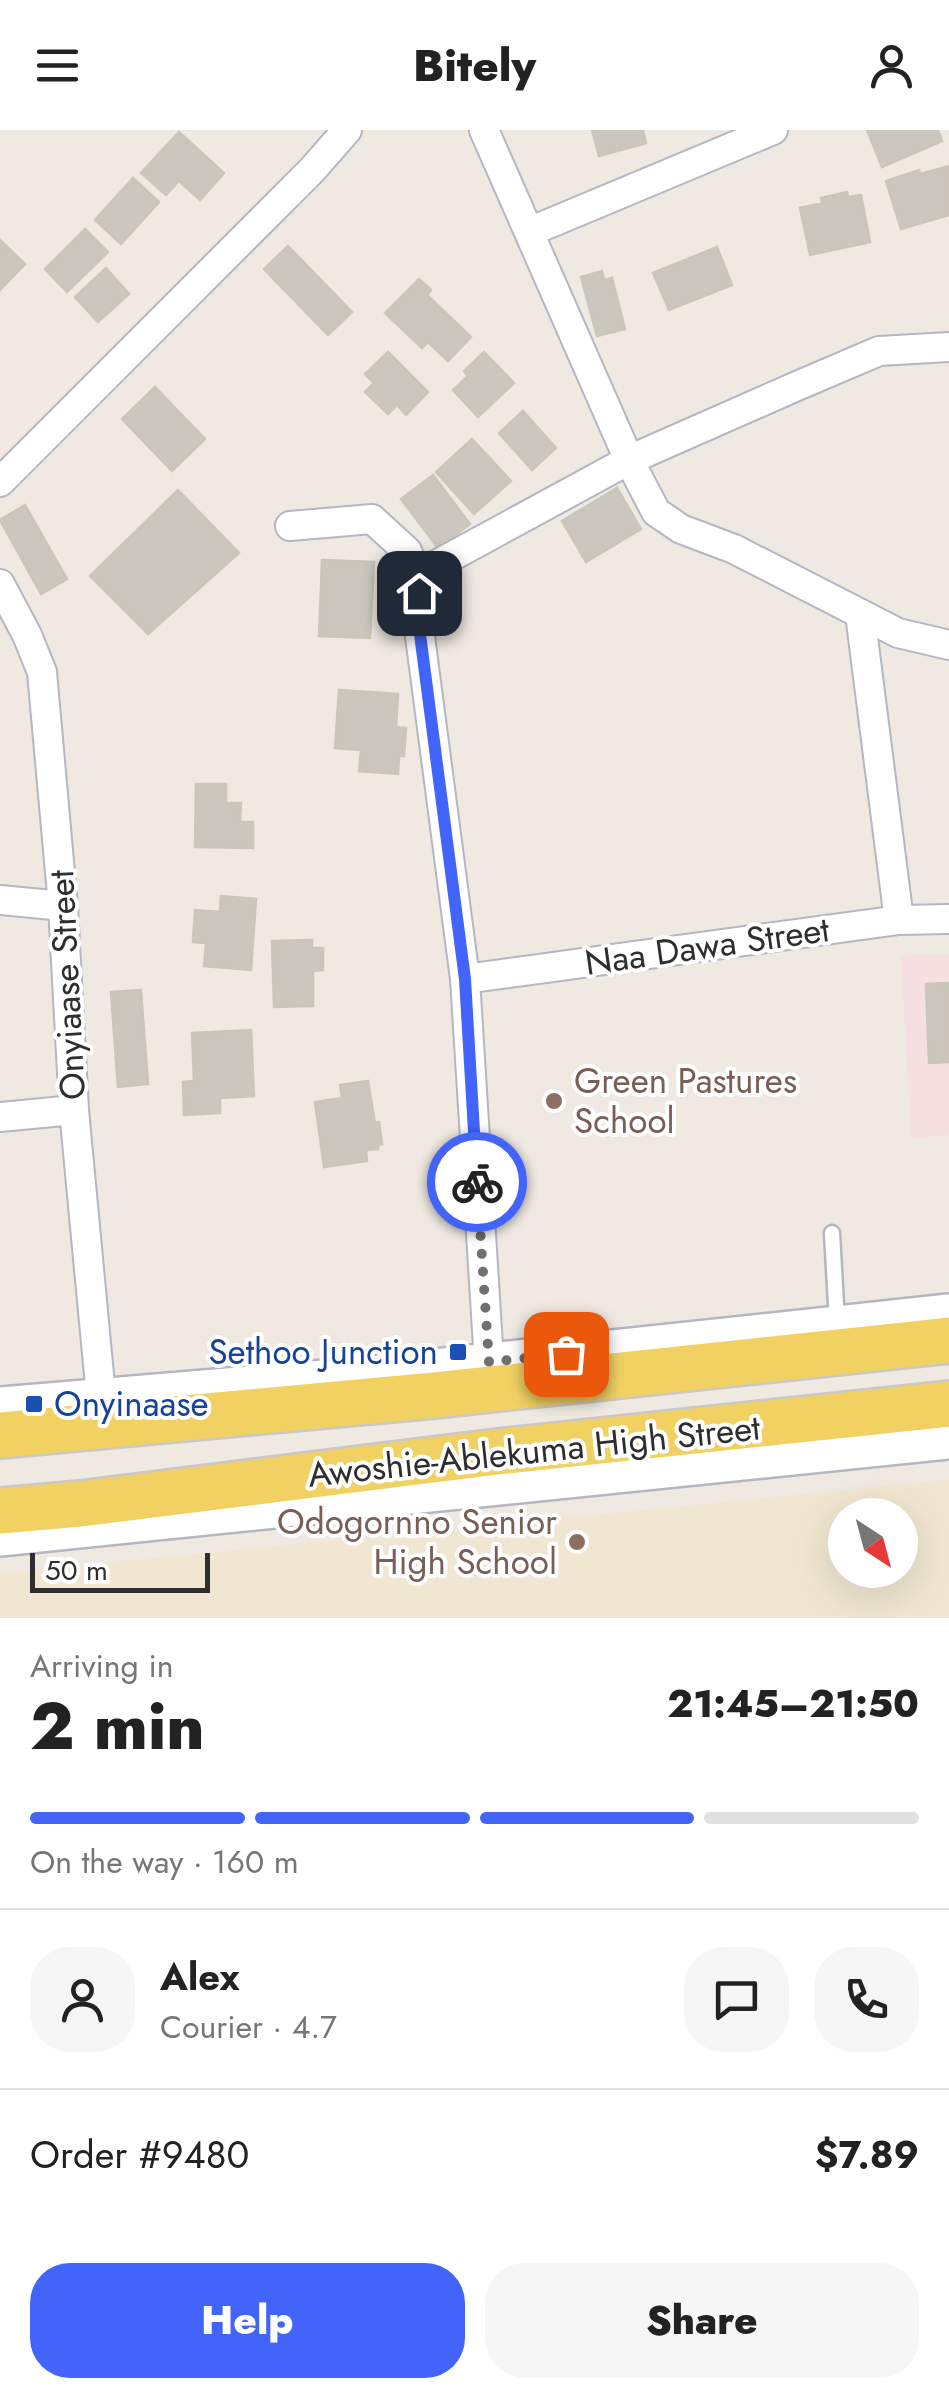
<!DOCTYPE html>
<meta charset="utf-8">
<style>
:root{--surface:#fff;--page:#f6f6f6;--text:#222;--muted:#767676;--line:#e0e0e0;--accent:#4264fb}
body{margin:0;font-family:Jost,sans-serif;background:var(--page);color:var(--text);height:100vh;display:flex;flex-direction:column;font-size:38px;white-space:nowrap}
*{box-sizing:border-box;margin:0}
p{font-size:32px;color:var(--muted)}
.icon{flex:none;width:55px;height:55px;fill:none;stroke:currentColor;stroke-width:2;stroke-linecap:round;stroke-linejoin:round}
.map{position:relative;height:1488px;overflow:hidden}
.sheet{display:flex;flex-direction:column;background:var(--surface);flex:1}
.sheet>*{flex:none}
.needle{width:65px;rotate:144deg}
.fabs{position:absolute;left:828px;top:1368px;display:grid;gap:20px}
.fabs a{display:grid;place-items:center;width:90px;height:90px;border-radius:50%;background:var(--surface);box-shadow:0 10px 40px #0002;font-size:50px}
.scale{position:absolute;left:30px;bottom:25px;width:180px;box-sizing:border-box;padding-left:10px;border:5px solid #2e2e2e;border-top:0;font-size:28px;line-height:35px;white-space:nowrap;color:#2e2e2e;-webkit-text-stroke:8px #fff;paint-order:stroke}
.pin{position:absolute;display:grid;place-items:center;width:85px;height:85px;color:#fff;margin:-42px;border-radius:20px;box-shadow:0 5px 15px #0006}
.courier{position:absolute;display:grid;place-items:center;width:100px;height:100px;margin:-50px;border:8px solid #4264fb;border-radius:50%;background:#fff;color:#222;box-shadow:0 2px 12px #0007}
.overview em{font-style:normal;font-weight:800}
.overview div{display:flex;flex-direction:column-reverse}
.overview{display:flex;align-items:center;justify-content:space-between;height:170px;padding:0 30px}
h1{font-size:65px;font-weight:800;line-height:75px}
.bar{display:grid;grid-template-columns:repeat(4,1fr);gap:15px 10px;align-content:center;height:120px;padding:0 30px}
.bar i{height:12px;border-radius:8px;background:var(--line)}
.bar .current{background:var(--accent)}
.bar p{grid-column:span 4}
.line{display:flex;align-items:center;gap:25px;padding:0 30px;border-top:2px solid var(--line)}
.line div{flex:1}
.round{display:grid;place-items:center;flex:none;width:105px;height:105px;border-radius:40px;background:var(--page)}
.primary-button{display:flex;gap:20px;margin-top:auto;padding:20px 30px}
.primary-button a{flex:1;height:115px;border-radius:40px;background:var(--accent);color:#fff;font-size:40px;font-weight:800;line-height:115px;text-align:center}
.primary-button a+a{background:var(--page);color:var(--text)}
header{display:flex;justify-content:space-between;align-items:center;height:130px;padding:0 30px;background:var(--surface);font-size:45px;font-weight:800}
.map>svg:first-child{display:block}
.education{fill:#f0e6d1;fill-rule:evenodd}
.medical{fill:#f5dfe0}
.building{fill:#cbc7bf;stroke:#cbc5ba;stroke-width:2.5}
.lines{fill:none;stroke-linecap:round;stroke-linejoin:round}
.service-casing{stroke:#b4b7c1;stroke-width:19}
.minor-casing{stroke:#b4b7c1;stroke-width:32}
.tertiary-casing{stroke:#b4b7c1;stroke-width:40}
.primary-casing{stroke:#c9c9c9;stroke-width:50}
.service{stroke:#fff;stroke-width:14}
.minor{stroke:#fff;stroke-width:28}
.tertiary{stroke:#fff;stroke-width:35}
.primary{stroke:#f2d163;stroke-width:45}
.done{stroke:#726f6d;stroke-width:10;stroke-dasharray:0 18}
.route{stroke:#4264fb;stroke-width:12}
.education-dot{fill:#8d6e63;stroke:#fff;stroke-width:4}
.transit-dot{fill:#1a4fb4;stroke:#fff;stroke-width:4}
.labels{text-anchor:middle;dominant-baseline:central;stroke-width:8;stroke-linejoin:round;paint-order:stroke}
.street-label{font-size:35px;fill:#2e2e2e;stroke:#fff}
.education-label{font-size:35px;fill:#785e54;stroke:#fff;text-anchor:start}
.transit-label{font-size:35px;fill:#164399;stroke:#fff;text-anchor:end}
</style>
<header><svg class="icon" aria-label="menu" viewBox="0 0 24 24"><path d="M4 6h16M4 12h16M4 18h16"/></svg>Bitely<svg class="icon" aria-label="person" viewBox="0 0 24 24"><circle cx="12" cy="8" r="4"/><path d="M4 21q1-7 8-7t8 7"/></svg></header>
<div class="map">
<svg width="949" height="1488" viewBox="0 0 949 1488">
<rect width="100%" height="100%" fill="#efe9e1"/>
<path class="education" d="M949,1350V1488H0V1443ZM845,1385H900V1440H845Z"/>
<path class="medical" d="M949,823V1005L911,1008L901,826Z"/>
<path class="building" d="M592,0H643L646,13L599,26Z
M867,0H938L942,11L882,37Z
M179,2L224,43L200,70L179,51L166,65L141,43Z
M949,36V85L901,99L886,51L919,40L920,44Z
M133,48L159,72L121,114L95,90Z
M847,62L848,67L861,65L870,112L810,125L800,78L822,73L821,68Z
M85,99L108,122L67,162L45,139Z
M0,110L25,134L0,160Z
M288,116L352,182L328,205L264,139Z
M717,117L732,155L669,180L653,143Z
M106,138L129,164L98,192L75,167Z
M602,141L604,150L612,148L625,199L597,206L581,147Z
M419,149L431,160L427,165L471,207L448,231L428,212L422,218L385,183Z
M388,222L428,262L406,285L397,275L388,284L365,262L374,253L365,244Z
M484,222L514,253L478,287L453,260L468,246L464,241Z
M155,257L205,309L172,341L122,289Z
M523,281L556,318L532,340L499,303Z
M472,309L511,351L474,384L436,342Z
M433,345L470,394L438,418L401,369Z
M617,358L641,399L586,432L562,391Z
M178,360L239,423L148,504L90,446Z
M25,375L67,449L41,464L0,390Z
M322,430L374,432L370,508L319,506Z
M339,560L398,564L396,597L406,598L404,626H399L398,644L359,641L361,620L335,618Z
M196,654H226V673H241L240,692H253V718L195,717Z
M221,766L256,769L251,840L204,836L206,813L193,812L195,780L220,782Z
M312,810V818H323V840L313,841V876L274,877L272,811Z
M949,853V932L929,933L926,854Z
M141,860L148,954L118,957L111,862Z
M251,900L254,966L220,968V983L184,985L183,952L194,951L192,903Z
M368,951L375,993L379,992L382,1014L378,1015V1019L366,1020L367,1031L324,1037L315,972L342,968L340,955Z"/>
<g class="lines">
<g class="service-casing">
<path id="service" d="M832,1103L837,1193"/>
</g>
<g class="minor-casing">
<path id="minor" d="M484,0L629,330L656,382L681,399L734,419L898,503L949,515
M529,102L773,0
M0,352L312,40L347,0
M290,396L372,389L407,421L421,456
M0,454L27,505L42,542L63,776L74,980L101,1266
M860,484L899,790
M0,770L63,776
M465,849L899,790L949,789
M0,987L74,980
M489,1232L465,849L416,476L421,456L436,435L629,330L797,256L879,221L949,217"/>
</g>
<g class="tertiary-casing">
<path id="tertiary" d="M0,1275L360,1245L949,1182
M0,1408L949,1311"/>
</g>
<g class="primary-casing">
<path id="primary" d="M0,1305L435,1265L949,1210
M0,1381L80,1374L497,1322L949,1274"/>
</g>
<use href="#service" class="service"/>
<use href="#minor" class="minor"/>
<use href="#tertiary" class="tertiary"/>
<use href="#primary" class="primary"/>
</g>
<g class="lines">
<path class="done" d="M477,1052L489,1232L566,1224"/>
<path class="route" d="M419,463L416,476L418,489L465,849L477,1052"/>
</g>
<g class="education-dot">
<circle cx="554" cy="971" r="10"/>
<circle cx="577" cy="1412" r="10"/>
</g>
<g class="transit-dot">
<rect x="448" y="1212" width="20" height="20" rx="5"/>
<rect x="24" y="1264" width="20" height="20" rx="5"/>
</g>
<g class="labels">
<g class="street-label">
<text transform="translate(707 816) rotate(-8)">Naa Dawa Street</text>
<text transform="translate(67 855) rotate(-93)">Onyiaase Street</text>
<text transform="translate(534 1321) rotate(-6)">Awoshie-Ablekuma High Street</text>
</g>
<g class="education-label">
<text x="574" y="951">Green Pastures<tspan x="574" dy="40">School</tspan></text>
<text x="557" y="1392" text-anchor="end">Odogornno Senior<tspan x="557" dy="40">High School</tspan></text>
</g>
<g class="transit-label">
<text x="438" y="1222">Sethoo Junction</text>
<text x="54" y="1274" text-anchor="start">Onyinaase</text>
</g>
</g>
</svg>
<div class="fabs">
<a><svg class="needle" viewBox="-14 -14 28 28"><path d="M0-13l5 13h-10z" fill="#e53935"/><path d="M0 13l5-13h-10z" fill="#767676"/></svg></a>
</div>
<div class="scale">50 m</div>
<div class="pin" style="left:566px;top:1224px;background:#ea580c"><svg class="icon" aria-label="bag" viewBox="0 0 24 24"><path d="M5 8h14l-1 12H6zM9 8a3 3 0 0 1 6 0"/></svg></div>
<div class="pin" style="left:419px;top:463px;background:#1f2937"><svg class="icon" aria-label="home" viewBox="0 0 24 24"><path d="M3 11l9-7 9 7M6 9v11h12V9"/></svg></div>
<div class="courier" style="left:477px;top:1052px"><svg class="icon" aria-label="bike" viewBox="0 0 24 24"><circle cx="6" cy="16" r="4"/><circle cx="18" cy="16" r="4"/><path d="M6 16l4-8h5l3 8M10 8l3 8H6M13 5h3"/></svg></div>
</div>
<section class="sheet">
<div class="overview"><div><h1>2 min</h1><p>Arriving in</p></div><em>21:45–21:50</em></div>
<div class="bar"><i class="current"></i><i class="current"></i><i class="current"></i><i></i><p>On the way · 160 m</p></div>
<div class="line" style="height:180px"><a class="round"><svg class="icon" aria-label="person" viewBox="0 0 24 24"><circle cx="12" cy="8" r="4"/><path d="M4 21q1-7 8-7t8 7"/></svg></a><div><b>Alex</b><p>Courier · 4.7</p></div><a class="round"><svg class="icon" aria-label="chat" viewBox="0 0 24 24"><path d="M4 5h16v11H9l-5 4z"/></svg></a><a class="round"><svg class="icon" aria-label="phone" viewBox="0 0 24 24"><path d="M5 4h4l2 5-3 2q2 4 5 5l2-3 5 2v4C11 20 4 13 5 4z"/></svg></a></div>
<div class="line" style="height:130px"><div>Order #9480</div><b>$7.89</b></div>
<div class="primary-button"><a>Help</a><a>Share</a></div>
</section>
